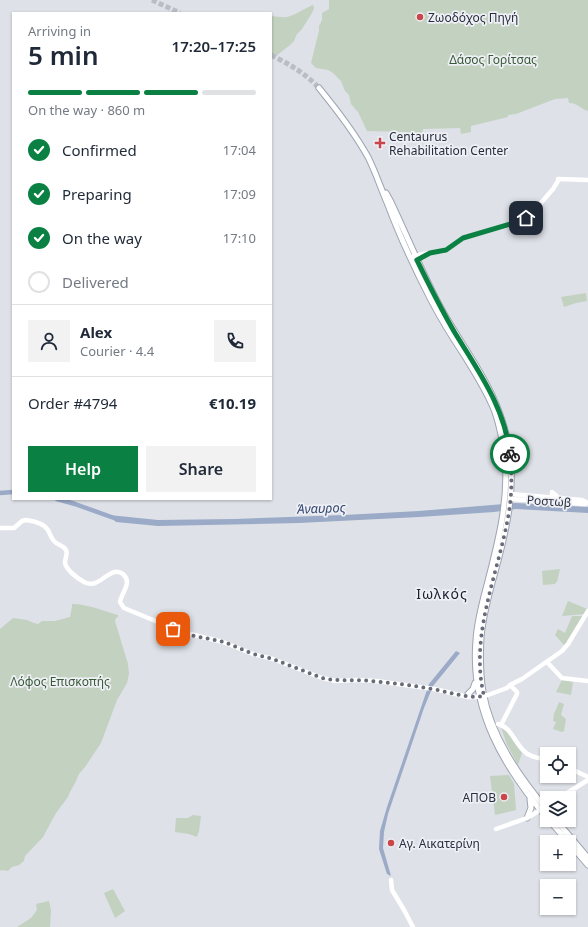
<!DOCTYPE html>
<meta charset="utf-8">
<style>
:root{--surface:#fff;--page:#f2f2f3;--text:#1f2937;--muted:#747a83;--line:#e0e1e3;--accent:#0b8043}
body{margin:0;font-family:"Noto Sans",sans-serif;background:var(--page);color:var(--text);height:100vh;display:flex;flex-direction:column;font-size:15px;white-space:nowrap}
*{box-sizing:border-box;margin:0}
p{font-size:13px;color:var(--muted)}
.icon{flex:none;width:22px;height:22px;fill:none;stroke:currentColor;stroke-width:2;stroke-linecap:round;stroke-linejoin:round}
.map{position:relative;flex:1;overflow:hidden}
.sheet{position:absolute;left:12px;top:12px;width:260px;height:488px;display:flex;flex-direction:column;background:var(--surface);border-radius:0px;box-shadow:0 1px 3px #0004}
.sheet>*{flex:none}
.fabs{position:absolute;left:540px;top:747px;display:grid;gap:8px}
.fabs a{display:grid;place-items:center;width:36px;height:36px;border-radius:0px;background:var(--surface);box-shadow:0 1px 3px #0004;font-size:20px}
.pin{position:absolute;display:grid;place-items:center;width:34px;height:34px;color:#fff;margin:-17px;border-radius:8px;box-shadow:0 2px 6px #0006}
.courier{position:absolute;display:grid;place-items:center;width:40px;height:40px;margin:-20px;border:3px solid #0b8043;border-radius:50%;background:#fff;color:#222;box-shadow:0 1px 5px #0007}
.headline em{font-style:normal;font-weight:600}
.headline div{display:flex;flex-direction:column-reverse}
.headline{display:flex;align-items:center;justify-content:space-between;height:68px;padding:0 16px}
h1{font-size:26px;font-weight:600;line-height:30px}
.bar{display:grid;grid-template-columns:repeat(4,1fr);gap:6px 4px;align-content:center;height:48px;padding:0 16px}
.bar i{height:5px;border-radius:3px;background:var(--line)}
.bar .active{background:var(--accent)}
.bar p{grid-column:span 4}
.line{display:flex;align-items:center;gap:10px;padding:0 16px;border-top:1px solid var(--line)}
.line div{flex:1}
.round{display:grid;place-items:center;flex:none;width:42px;height:42px;border-radius:0px;background:var(--page)}
ol{padding:0 16px;list-style:none}
li{display:flex;align-items:center;gap:12px;height:44px}
li p{margin-inline-start:auto}
li .icon{padding:4px;border-radius:50%;background:var(--accent);color:#fff;stroke-width:4}
li:last-child{color:var(--muted)}
li i{width:22px;height:22px;border:2px solid var(--line);border-radius:50%}
.button{display:flex;gap:8px;margin-top:auto;padding:8px 16px}
.button a{flex:1;height:46px;border-radius:0px;background:var(--accent);color:#fff;font-size:16px;font-weight:600;line-height:46px;text-align:center}
.button a+a{background:var(--page);color:var(--text)}
.map>svg:first-child{display:block}
.green{fill:#c2d1c0}
.water{fill:#9aaac7}
.lines{fill:none;stroke-linecap:round;stroke-linejoin:round}
.river{stroke:#9aaac7;stroke-width:4.5}
.primary-tunnel{stroke:#babdc5;stroke-width:5;stroke-dasharray:5 2.5;stroke-linecap:butt}
.primary-casing{stroke:#9ea4b3;stroke-width:7}
.secondary{stroke:#fff;stroke-width:4.5}
.primary{stroke:#fff;stroke-width:5}
.done{stroke:#686c79;stroke-width:4;stroke-dasharray:0 7.2}
.route{stroke:#0b8043;stroke-width:5}
.poi-dot{fill:#ca464a;stroke:#eef0f5;stroke-width:1.5}
.labels{text-anchor:middle;dominant-baseline:central;stroke-width:3.5;stroke-linejoin:round;paint-order:stroke}
.poi-label{font-size:12px;fill:#282d3e;stroke:#eef0f5;text-anchor:start}
.park-label{font-size:12px;fill:#385936;stroke:#eef0f5}
.street-label{font-size:12px;fill:#282d3e;stroke:#eef0f5}
.water-label{font-size:13px;font-style:italic;fill:#334770;stroke:#eef0f5}
.quarter-label{font-size:14px;letter-spacing:1px;fill:#1a1f2f;stroke:#eef0f5}
</style>
<div class="map">
<svg width="588" height="927" viewBox="0 0 588 927">
<rect width="100%" height="100%" fill="#dee1e7"/>
<path class="green" d="M329,0H588V111C582,109 575,102 569,103L568,98L555,99L516,114L508,115V117L471,126V132L461,134L460,128L423,129L422,133L410,134L404,132L367,131L358,112L351,104L349,95L345,91L341,81L333,73L328,70L316,68L311,63L319,31V26L322,20V13L329,9Z
M313,5L314,8L312,13L302,29L297,34L294,41L290,45L271,60V16C276,16 282,18 287,17C293,16 306,8 313,5Z
M586,293L587,301L576,303L564,307L561,297Z
M560,569L557,582H556L555,584L543,585L542,571Z
M568,601L587,609L585,614L562,616Z
M72,604C88,604 103,611 118,615V617L116,618L115,621L128,664L129,674L127,683L117,700L101,743L85,767L79,774L75,783L70,792L68,797L56,813L43,837L25,856L24,861L19,865L12,867L8,871L2,870L0,871V629L13,618L27,620L34,623L38,624L42,621H55L70,617L72,607Z
M572,616H584L565,646L555,635L558,629L565,633Z
M562,680L573,682L571,695L556,692Z
M559,702L564,704L561,715L566,719L564,731L562,732L553,729L556,722L553,721L554,714Z
M501,727C510,733 518,743 522,753L518,765L507,745Z
M509,775L514,784L516,810L495,815L490,776Z
M193,815L201,816L199,831L197,837L189,834L175,832L176,818H188Z
M113,889L125,911L115,918L104,893Z
M49,901L51,910L50,927H17L31,918L37,910L36,904Z"/>
<path class="water" d="M516,503L588,507V513L516,509L494,512L419,517L299,523L158,526L116,522L109,515L158,520L235,519L344,515L419,511Z
M456,651L460,653L433,686L424,708L388,814L384,832L383,848L391,876L387,874L379,849L380,831L387,807L429,684Z"/>
<g class="lines">
<path class="river" d="M0,493L13,492
M57,499L75,504L114,518"/>
<path class="primary-tunnel" d="M152,0L180,13
M271,55C289,64 305,73 319,88"/>
<g class="primary-casing">
<path id="primary" d="M319,88C337,110 354,132 368,157C376,173 381,189 388,205C400,237 415,269 431,300C441,319 452,337 464,355C475,373 487,391 495,412C500,427 503,443 505,459C509,500 498,542 488,581C483,600 477,621 476,640C470,710 503,766 547,818
M386,193L391,202C408,238 423,275 442,310C458,339 478,365 492,395C500,412 506,430 509,448C516,490 506,532 495,572C489,593 483,615 481,637C480,655 480,674 483,692C491,737 519,776 547,810
M468,694L473,689L475,683
M527,818L531,808L530,799
M549,820L568,842
M556,820L588,858
M569,843L588,865"/>
</g>
<path class="secondary" d="M412,257L423,254L444,251L463,238L523,221L534,211L553,189L558,181V179L588,180
M511,494L582,500L588,503
M550,498L552,495V492L559,498
M511,499L585,504
M0,528H14L22,521L26,520C34,521 44,524 48,530C50,534 51,538 54,541C57,545 63,545 66,550C68,554 65,558 65,562C65,569 78,579 84,582C100,591 109,564 123,574C133,583 121,593 120,602L124,608L182,632L223,642L253,654L273,659L322,678L336,681L356,680L376,681L434,689L468,697H476L488,695L507,688L510,685L522,679L562,651L568,644L588,611
M547,662L562,678L588,681
M498,724C511,727 515,743 524,751C529,757 539,758 547,760
M501,725L517,694V692L510,685
M569,768L588,777
M559,798L588,780
M496,829L527,818L542,809
M391,880L392,890L404,910L413,927"/>
<use href="#primary" class="primary"/>
</g>
<g class="lines">
<path class="done" d="M173,629L190,635L224,642L253,654L273,659L322,678C339,682 355,679 371,681C392,683 412,685 432,689C450,692 466,699 484,696C469,634 499,573 509,512C512,493 512,474 510,454"/>
<path class="route" d="M510,454C505,408 479,372 455,333C441,309 429,285 417,260L430,253L446,250L463,238L521,221L526,218"/>
</g>
<g class="poi-dot">
<circle cx="420" cy="17" r="4"/>
<path d="M378 137h4v4h4v4h-4v4h-4v-4h-4v-4h4z"/>
<circle cx="504" cy="797" r="4"/>
<circle cx="391" cy="843" r="4"/>
</g>
<g class="labels">
<g class="poi-label">
<text x="428" y="17">Ζωοδόχος Πηγή</text>
<text x="389" y="136">Centaurus<tspan x="389" dy="14">Rehabilitation Center</tspan></text>
<text x="496" y="797" text-anchor="end">ΑΠΟΒ</text>
<text x="399" y="843">Αγ. Αικατερίνη</text>
</g>
<g class="park-label">
<text x="493" y="59">Δάσος Γορίτσας</text>
<text x="60" y="681">Λόφος Επισκοπής</text>
</g>
<g class="street-label">
<text transform="translate(549 501) rotate(4)">Ροστώβ</text>
</g>
<g class="water-label">
<text transform="translate(321 508) rotate(-2)">Άναυρος</text>
</g>
<g class="quarter-label">
<text x="442" y="593">Ιωλκός</text>
</g>
</g>
</svg>
<div class="fabs">
<a><svg class="icon" aria-label="locate" viewBox="0 0 24 24"><circle cx="12" cy="12" r="6"/><path d="M12 2v4M12 18v4M2 12h4M18 12h4"/></svg></a>
<a><svg class="icon" aria-label="layers" viewBox="0 0 24 24"><path d="M12 4l9 5-9 5-9-5zM3 14l9 5 9-5"/></svg></a>
<a>+</a>
<a>−</a>
</div>
<div class="pin" style="left:173px;top:629px;background:#ea580c"><svg class="icon" aria-label="bag" viewBox="0 0 24 24"><path d="M5 8h14l-1 12H6zM9 8a3 3 0 0 1 6 0"/></svg></div>
<div class="pin" style="left:526px;top:218px;background:#1f2937"><svg class="icon" aria-label="home" viewBox="0 0 24 24"><path d="M3 11l9-7 9 7M6 9v11h12V9"/></svg></div>
<div class="courier" style="left:510px;top:454px"><svg class="icon" aria-label="bike" viewBox="0 0 24 24"><circle cx="6" cy="16" r="4"/><circle cx="18" cy="16" r="4"/><path d="M6 16l4-8h5l3 8M10 8l3 8H6M13 5h3"/></svg></div>
<section class="sheet">
<div class="headline"><div><h1>5 min</h1><p>Arriving in</p></div><em>17:20–17:25</em></div>
<div class="bar"><i class="active"></i><i class="active"></i><i class="active"></i><i></i><p>On the way · 860 m</p></div>
<ol>
<li><svg class="icon" aria-label="check" viewBox="0 0 24 24"><path d="M5 12l5 5 9-10"/></svg>Confirmed<p>17:04</p></li>
<li><svg class="icon" aria-label="check" viewBox="0 0 24 24"><path d="M5 12l5 5 9-10"/></svg>Preparing<p>17:09</p></li>
<li><svg class="icon" aria-label="check" viewBox="0 0 24 24"><path d="M5 12l5 5 9-10"/></svg>On the way<p>17:10</p></li>
<li><i></i>Delivered</li>
</ol>
<div class="line" style="height:72px"><a class="round"><svg class="icon" aria-label="person" viewBox="0 0 24 24"><circle cx="12" cy="8" r="4"/><path d="M4 21q1-7 8-7t8 7"/></svg></a><div><b>Alex</b><p>Courier · 4.4</p></div><a class="round"><svg class="icon" aria-label="phone" viewBox="0 0 24 24"><path d="M5 4h4l2 5-3 2q2 4 5 5l2-3 5 2v4C11 20 4 13 5 4z"/></svg></a></div>
<div class="line" style="height:52px"><div>Order #4794</div><b>€10.19</b></div>
<div class="button"><a>Help</a><a>Share</a></div>
</section>
</div>
